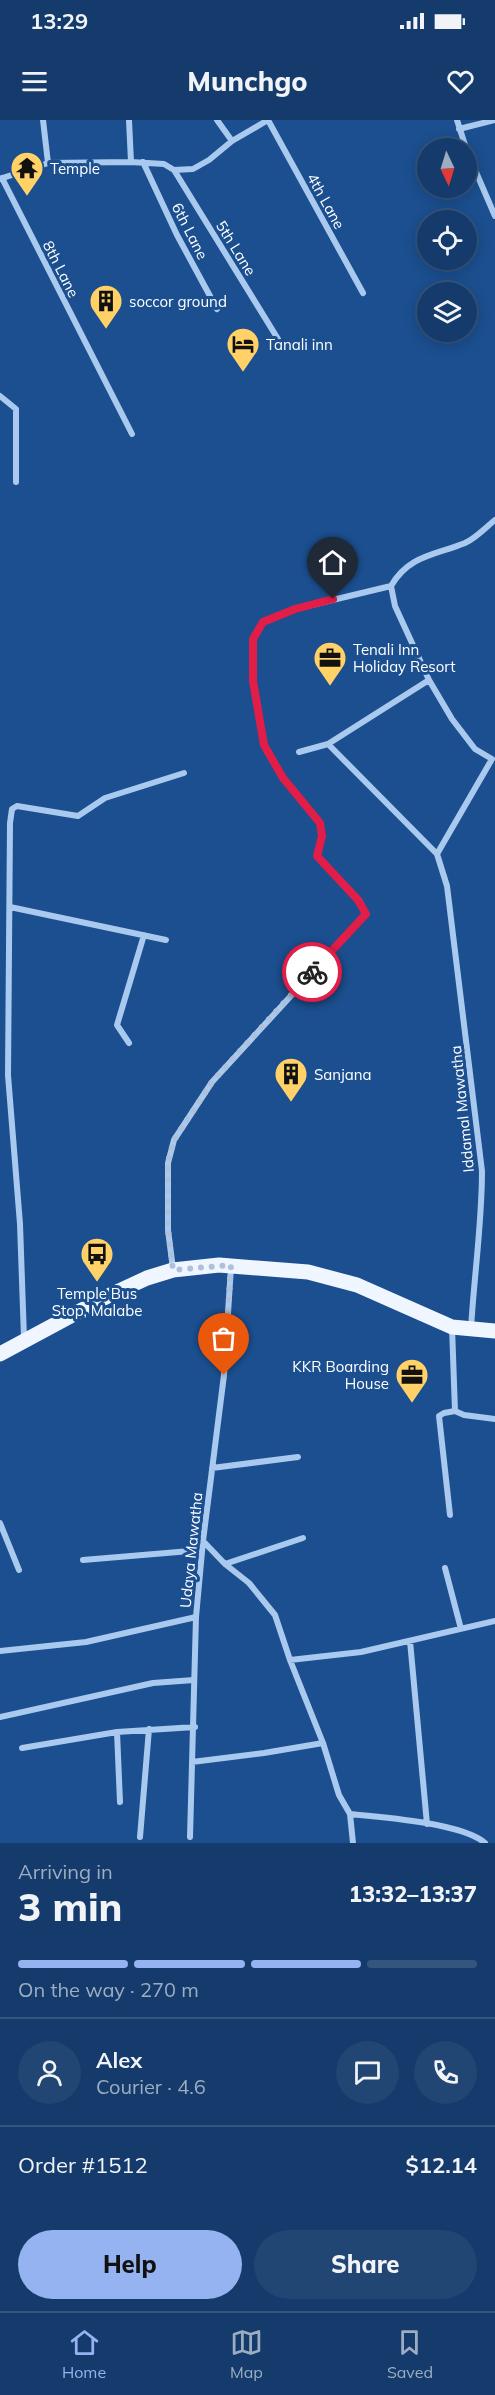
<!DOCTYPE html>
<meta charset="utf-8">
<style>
:root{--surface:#143b6b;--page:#214673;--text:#f1f3f6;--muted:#9dadc1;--line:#33557e;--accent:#95b2f1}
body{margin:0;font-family:Mulish,sans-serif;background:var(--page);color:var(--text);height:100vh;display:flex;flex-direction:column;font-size:22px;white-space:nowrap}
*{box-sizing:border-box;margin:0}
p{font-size:20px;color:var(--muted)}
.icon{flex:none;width:33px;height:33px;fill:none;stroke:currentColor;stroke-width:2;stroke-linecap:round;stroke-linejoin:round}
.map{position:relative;height:1723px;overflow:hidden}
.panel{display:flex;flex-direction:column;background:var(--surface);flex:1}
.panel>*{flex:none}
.needle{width:39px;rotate:176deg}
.fabs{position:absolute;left:417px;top:18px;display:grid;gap:12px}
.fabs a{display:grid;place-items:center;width:60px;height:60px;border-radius:50%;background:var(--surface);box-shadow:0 3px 15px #0003,0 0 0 2px var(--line);font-size:30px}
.pin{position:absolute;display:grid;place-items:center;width:51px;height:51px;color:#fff;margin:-62px -26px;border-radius:50% 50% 50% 0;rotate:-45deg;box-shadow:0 0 6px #0007}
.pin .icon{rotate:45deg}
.courier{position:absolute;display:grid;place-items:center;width:60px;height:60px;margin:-30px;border:4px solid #e11d48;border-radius:50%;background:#fff;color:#222;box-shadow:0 2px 8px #0007}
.overview em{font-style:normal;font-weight:800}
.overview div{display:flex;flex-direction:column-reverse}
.overview{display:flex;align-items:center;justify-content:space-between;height:102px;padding:0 18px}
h1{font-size:39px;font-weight:800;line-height:45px}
.bar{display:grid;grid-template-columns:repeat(4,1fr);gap:9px 6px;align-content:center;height:72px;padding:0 18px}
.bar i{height:8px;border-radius:4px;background:var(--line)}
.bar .current{background:var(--accent)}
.bar p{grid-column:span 4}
.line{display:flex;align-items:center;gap:15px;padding:0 18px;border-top:2px solid var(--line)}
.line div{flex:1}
.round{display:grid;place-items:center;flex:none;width:63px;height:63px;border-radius:32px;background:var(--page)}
.cta{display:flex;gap:12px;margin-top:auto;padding:12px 18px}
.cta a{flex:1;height:69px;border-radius:36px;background:var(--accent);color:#111;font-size:24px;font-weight:800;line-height:69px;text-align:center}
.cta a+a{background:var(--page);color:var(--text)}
.status{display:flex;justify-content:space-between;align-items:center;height:42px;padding:0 30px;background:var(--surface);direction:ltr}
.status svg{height:16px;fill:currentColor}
header{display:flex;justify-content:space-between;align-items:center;height:78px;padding:0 18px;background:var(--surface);font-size:27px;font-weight:800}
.dock{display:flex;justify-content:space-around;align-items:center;height:84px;border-top:2px solid var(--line);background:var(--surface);font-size:16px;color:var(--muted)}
.dock a{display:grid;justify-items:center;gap:3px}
.dock .current{color:var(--accent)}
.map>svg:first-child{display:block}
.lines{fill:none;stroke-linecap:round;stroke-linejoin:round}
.street{stroke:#a9c9ee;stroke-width:6}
.primary{stroke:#f0f6ff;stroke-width:15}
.done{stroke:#afc1d8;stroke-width:6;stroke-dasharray:0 10.8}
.route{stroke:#e11d48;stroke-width:8}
.labels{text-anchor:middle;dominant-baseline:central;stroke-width:6;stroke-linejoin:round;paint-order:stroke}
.poi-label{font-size:15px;fill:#fff;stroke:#1b4f8f;text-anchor:start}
.street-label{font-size:15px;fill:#fff;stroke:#1b4f8f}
</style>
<div class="status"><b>13:29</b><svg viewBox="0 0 49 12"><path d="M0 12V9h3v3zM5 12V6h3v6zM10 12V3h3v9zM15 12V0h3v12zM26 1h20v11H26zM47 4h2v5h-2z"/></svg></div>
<header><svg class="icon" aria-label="menu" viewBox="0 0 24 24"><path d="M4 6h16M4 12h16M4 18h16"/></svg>Munchgo<svg class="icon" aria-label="heart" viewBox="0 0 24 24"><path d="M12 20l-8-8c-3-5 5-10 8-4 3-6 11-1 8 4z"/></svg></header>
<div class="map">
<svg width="495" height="1723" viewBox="0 0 495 1723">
<rect width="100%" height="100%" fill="#1b4f8f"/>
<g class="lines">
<path class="street" d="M43,0L48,43
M129,0L131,42
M217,0L232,21
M268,0L363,173
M457,0L466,28
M459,9L495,0
M466,29L495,96
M143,42L177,115L217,189
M174,50L278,219
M2,58L132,314
M0,59L48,43L131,42L164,44L174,50L193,49L209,40L232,21L268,0
M0,276L16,289V362
M328,624L437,734
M299,632L328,624L429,560
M10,787L166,820
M129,923L117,905L144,815
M173,1149L168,1110V1043L174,1020L212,962L366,794L359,780L317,736L322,716L320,703L283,658L264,625L253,561V519L263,502L295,489L391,466
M471,1209C474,1156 482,1104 482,1051L447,766L437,734L492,639L475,629L452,599L429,560L395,486L391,466C409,435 436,435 465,423C476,418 486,407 495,400
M24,1218L20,1104L8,955L10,703L12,689L17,686L78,696L105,678L184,653
M455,1291L464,1295L495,1299
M212,1348L298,1337
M450,1395L439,1296L444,1293L455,1291L452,1207
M0,1403L19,1450
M203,1421L225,1444L249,1463L275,1495L290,1540L323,1623L339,1675L350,1694L353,1723
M83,1440L202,1430
M225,1444L303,1418
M445,1448L461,1509
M410,1521L427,1704
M0,1531L86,1522L196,1497
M290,1540L361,1532L495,1501
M0,1597L153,1563L194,1560
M117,1612L120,1682
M22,1628L117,1612L195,1607
M192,1642L264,1633L323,1623
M350,1694C382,1697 462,1703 485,1723
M140,1717L149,1609
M190,1717L196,1497L203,1421L224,1255L231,1147"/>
<path class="primary" d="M0,1234L106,1177L147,1158L173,1150L219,1145L308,1152L357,1165L452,1207L495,1211"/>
</g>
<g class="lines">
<path class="done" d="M224,1255L231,1145L173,1150L168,1110V1042L174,1020L212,962L312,852"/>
<path class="route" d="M312,852L366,794L358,780L317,736L322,716L320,703L283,658L264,625L253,561V519L263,502L295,489L333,479"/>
</g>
<defs>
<g id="temple-pin" transform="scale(1.725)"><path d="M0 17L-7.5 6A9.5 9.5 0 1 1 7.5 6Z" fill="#ffd166" stroke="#1b4f8f"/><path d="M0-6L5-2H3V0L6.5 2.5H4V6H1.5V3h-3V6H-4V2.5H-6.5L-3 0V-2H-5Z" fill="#111"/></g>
<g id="building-pin" transform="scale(1.725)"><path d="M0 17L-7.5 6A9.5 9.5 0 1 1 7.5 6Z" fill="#ffd166" stroke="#1b4f8f"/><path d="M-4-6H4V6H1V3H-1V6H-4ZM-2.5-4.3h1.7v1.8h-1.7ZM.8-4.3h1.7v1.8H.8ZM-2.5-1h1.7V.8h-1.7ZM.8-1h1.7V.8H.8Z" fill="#111"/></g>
<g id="hotel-pin" transform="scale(1.725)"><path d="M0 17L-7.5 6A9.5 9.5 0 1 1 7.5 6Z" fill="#ffd166" stroke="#1b4f8f"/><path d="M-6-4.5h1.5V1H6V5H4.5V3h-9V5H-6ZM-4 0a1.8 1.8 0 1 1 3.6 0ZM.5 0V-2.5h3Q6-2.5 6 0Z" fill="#111"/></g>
<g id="office-pin" transform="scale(1.725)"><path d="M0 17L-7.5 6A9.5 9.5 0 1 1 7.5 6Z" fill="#ffd166" stroke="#1b4f8f"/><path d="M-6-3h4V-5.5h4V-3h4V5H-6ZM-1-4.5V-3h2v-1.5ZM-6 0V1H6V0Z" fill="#111"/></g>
<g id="bus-pin" transform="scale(1.725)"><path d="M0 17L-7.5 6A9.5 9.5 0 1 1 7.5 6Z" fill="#ffd166" stroke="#1b4f8f"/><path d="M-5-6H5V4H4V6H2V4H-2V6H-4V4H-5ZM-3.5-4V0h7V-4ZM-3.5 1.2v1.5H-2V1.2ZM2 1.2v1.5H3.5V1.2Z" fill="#111"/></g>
</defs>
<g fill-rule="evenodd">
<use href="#temple-pin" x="27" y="48"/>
<use href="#building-pin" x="106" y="181"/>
<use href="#hotel-pin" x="243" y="224"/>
<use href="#office-pin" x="330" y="538"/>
<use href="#building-pin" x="291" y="954"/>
<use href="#bus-pin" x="97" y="1134"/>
<use href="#office-pin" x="412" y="1255"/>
</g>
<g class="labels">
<g class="poi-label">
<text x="50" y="48">Temple</text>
<text x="129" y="181">soccor ground</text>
<text x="266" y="224">Tanali inn</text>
<text x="353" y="529">Tenali Inn<tspan x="353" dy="17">Holiday Resort</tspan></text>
<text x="314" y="954">Sanjana</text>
<text x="97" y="1173" text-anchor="middle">Temple Bus<tspan x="97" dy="17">Stop, Malabe</tspan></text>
<text x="389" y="1246" text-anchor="end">KKR Boarding<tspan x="389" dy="17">House</tspan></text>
</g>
<g class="street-label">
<text transform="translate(326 81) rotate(61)">4th Lane</text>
<text transform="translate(190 111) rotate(63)">6th Lane</text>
<text transform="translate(236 128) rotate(58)">5th Lane</text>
<text transform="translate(61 149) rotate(63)">8th Lane</text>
<text transform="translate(462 989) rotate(-96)">Iddamal Mawatha</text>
<text transform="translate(191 1430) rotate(-84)">Udaya Mawatha</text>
</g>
</g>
</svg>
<div class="fabs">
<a><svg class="needle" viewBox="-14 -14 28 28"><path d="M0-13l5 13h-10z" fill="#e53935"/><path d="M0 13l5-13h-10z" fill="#9dadc1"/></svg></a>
<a><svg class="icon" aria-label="locate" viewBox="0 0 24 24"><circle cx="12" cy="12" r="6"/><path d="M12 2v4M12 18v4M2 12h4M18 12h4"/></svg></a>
<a><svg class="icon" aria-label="layers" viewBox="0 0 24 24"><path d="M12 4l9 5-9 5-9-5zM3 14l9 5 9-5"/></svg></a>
</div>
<div class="pin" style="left:224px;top:1255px;background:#ea580c"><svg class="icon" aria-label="bag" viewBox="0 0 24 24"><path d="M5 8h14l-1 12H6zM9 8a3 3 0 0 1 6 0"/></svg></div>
<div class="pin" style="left:333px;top:479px;background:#1f2937"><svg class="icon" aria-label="home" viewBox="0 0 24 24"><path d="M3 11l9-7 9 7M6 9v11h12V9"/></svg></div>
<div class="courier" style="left:312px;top:852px"><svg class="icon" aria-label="bike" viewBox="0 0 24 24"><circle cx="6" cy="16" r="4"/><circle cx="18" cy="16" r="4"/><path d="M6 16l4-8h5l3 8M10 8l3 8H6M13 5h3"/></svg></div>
</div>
<section class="panel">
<div class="overview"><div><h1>3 min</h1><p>Arriving in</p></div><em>13:32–13:37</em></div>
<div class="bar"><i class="current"></i><i class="current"></i><i class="current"></i><i></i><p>On the way · 270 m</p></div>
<div class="line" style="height:108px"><a class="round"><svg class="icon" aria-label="person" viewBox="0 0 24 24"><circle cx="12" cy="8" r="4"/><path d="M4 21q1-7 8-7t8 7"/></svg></a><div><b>Alex</b><p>Courier · 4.6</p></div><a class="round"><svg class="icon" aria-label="chat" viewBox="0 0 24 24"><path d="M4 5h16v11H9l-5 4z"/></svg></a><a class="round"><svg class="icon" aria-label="phone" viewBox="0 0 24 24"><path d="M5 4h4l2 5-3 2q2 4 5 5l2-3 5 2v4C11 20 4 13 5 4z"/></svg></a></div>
<div class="line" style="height:78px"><div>Order #1512</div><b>$12.14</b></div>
<div class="cta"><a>Help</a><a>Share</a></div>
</section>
<nav class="dock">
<a class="current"><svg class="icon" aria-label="home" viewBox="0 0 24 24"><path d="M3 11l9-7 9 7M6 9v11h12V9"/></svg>Home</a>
<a><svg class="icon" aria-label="map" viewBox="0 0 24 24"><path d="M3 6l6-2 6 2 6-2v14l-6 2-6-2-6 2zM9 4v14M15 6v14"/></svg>Map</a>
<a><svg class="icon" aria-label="saved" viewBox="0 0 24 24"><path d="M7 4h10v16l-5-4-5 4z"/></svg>Saved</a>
</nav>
